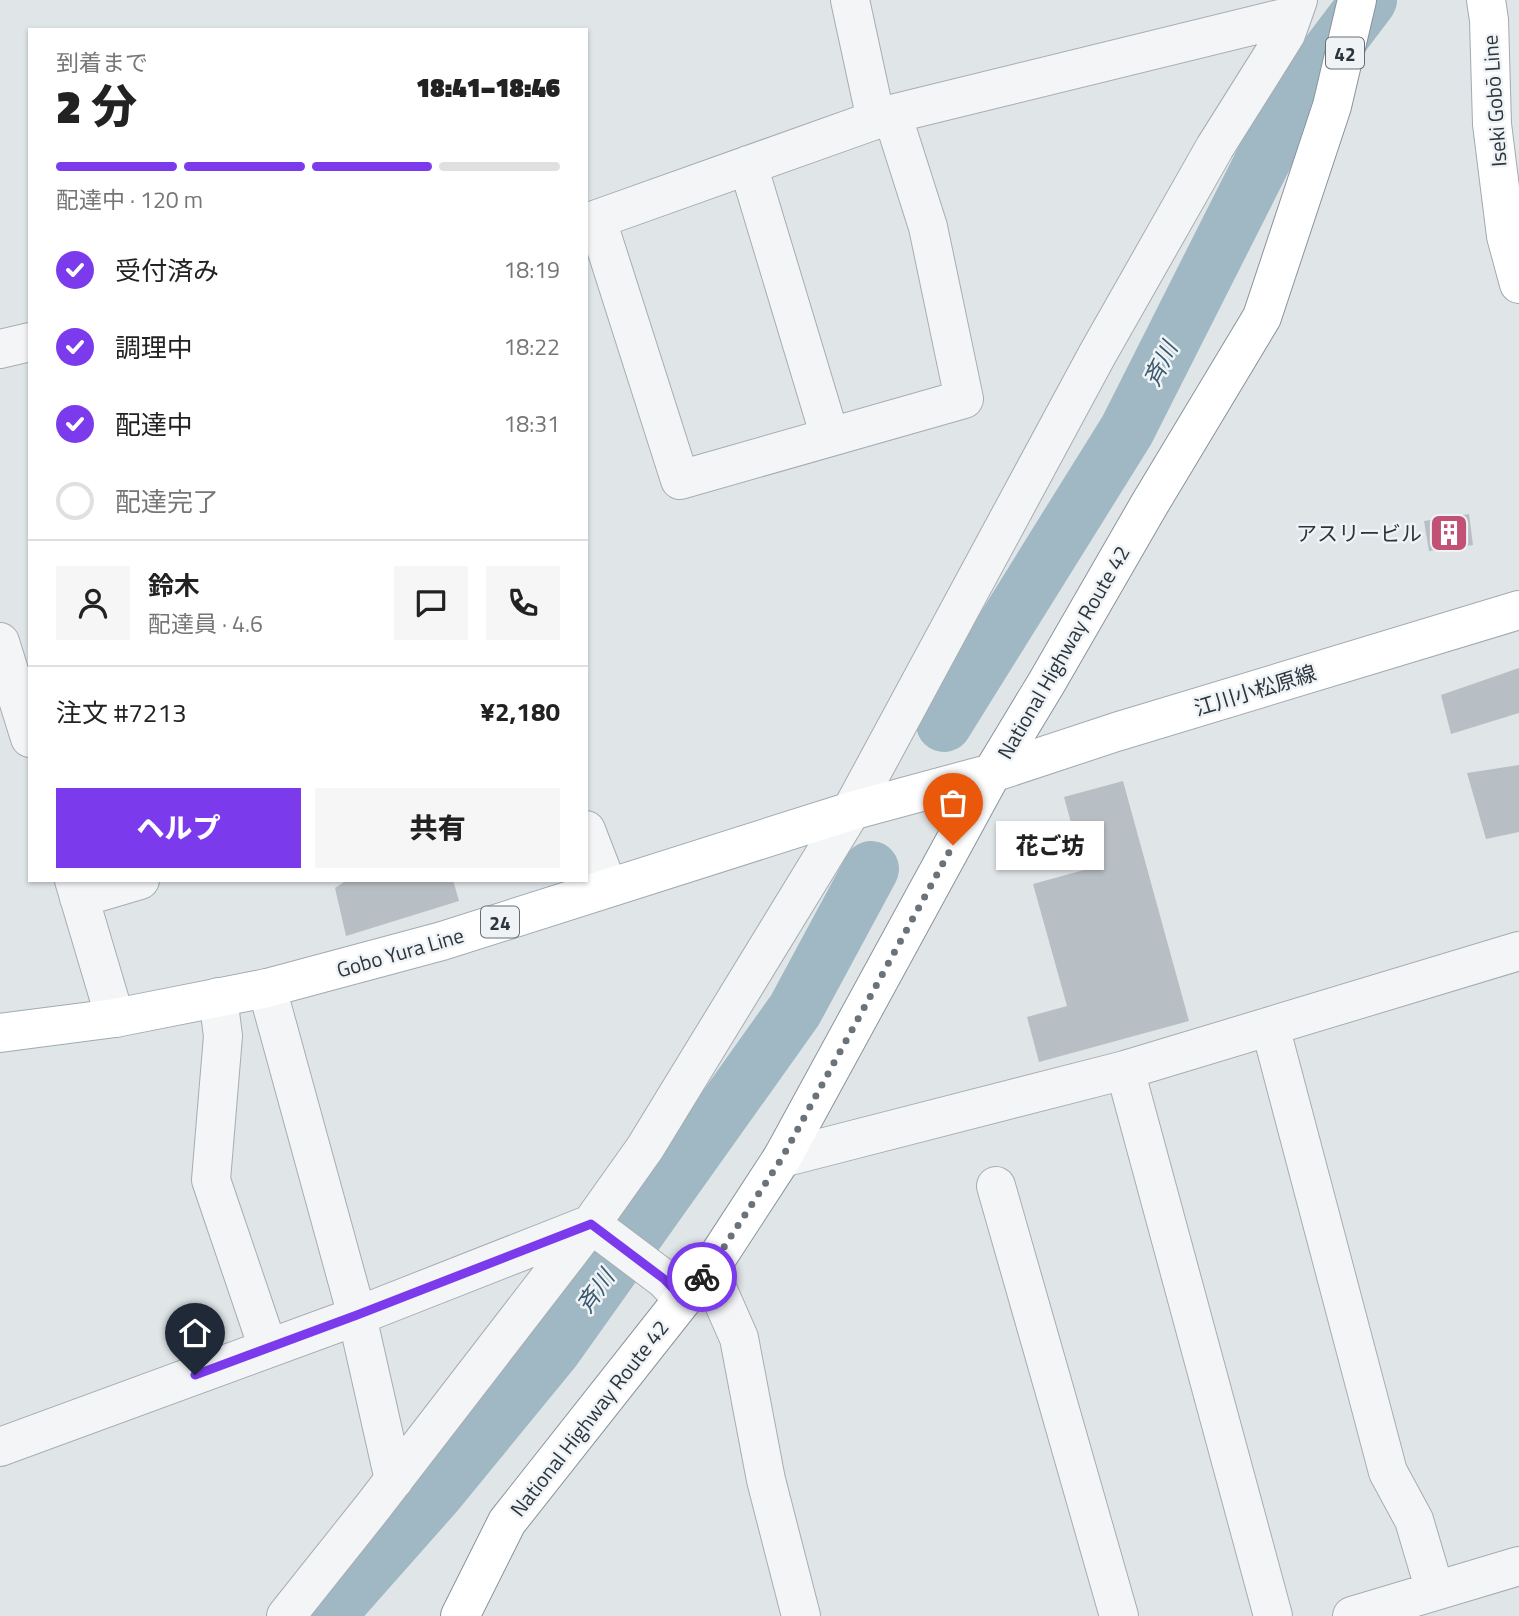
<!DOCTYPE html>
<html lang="ja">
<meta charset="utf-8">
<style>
:root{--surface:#fff;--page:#f6f6f6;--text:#222;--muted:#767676;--line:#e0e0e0;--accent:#7c3aed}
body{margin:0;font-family:"Titillium Web","Noto Sans JP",sans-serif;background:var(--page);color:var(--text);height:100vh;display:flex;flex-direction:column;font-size:26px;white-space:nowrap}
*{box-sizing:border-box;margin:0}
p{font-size:23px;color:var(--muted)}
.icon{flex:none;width:38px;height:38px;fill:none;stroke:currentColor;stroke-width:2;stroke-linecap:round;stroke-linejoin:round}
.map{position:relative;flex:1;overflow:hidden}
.panel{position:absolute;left:28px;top:28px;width:560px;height:854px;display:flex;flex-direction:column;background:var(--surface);border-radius:0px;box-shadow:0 2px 5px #0004}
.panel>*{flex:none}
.pin{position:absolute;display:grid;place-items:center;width:60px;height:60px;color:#fff;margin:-72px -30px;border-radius:50% 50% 50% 0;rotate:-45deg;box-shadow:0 0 7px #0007}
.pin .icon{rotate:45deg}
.courier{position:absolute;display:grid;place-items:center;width:70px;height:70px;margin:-35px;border:5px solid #7c3aed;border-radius:50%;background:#fff;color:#222;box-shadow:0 2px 9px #0007}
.bubble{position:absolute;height:49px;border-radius:0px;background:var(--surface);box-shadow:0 2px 5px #0004;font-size:23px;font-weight:800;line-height:49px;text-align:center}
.head em{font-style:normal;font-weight:800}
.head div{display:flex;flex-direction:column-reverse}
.head{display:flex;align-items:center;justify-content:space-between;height:119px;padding:0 28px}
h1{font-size:46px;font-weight:800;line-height:52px}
.bar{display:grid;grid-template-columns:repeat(4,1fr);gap:10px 7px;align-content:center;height:84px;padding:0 28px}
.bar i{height:9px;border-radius:5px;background:var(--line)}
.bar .selected{background:var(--accent)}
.bar p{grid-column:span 4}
.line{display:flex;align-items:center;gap:18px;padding:0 28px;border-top:2px solid var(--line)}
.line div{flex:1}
.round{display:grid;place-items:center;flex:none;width:74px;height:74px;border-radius:0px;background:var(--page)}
ol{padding:0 28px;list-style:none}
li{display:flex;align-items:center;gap:21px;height:77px}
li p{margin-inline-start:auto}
li .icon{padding:7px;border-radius:50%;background:var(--accent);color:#fff;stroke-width:4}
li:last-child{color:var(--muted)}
li i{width:38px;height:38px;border:4px solid var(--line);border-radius:50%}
.action{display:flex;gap:14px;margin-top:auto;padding:14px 28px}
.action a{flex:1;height:80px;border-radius:0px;background:var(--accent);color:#fff;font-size:28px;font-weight:800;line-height:80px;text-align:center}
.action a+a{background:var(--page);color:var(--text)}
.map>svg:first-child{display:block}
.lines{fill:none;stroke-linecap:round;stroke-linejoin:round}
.river{stroke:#9fb8c4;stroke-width:56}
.building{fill:#b8bfc4}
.minor-casing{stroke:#a6adb2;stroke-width:40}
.major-casing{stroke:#a1abb2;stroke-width:40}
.highway-casing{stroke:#89949d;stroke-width:40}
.minor{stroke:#f3f5f7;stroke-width:38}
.major{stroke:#fff;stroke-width:38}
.highway{stroke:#fff;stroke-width:38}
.done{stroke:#6a737a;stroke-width:7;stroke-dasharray:0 12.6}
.route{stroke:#7c3aed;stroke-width:9}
.labels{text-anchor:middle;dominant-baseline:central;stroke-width:5;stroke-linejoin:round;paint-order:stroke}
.shield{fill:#f0f3f6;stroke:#666e75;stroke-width:2}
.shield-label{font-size:19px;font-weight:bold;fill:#2b353e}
.street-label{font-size:21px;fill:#2b353e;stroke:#f0f3f6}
.poi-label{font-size:21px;fill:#2b353e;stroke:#f0f3f6;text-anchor:end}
.water-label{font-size:23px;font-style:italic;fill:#39596e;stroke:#f0f3f6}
</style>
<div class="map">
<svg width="1519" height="1616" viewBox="0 0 1519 1616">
<rect width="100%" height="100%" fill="#e0e5e8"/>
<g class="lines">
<path class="river" d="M944,724L1127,430L1294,99L1369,0
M327,1616L435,1494L553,1350L795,1010L871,869"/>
</g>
<path class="building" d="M1469,514L1473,545L1429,551L1424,521Z
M1519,668V713L1451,734L1441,695Z
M1519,765V832L1486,839L1467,773Z
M1123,781L1189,1021L1039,1062L1027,1017L1067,1006L1033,884L1084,870L1064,797Z
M347,880H453L459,901L346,936L335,888Z"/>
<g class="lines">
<g class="minor-casing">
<path id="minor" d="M850,0L876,120
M748,165L830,437
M597,220L680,480L964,399L928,227L892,114
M586,223L892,114L1292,16
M0,349L30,342
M0,642L30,738
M586,830L608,887
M74,880L115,1018
M79,898L140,880
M267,988L357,1316L394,1480
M218,997L223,1036L211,1180L268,1348
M1270,1026L1388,1472L1414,1520L1435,1591
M1125,1070L1273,1616
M782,1158L1125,1070L1519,951
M996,1186L1119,1616
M591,1224L664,1279L683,1299
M709,1270L739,1338L766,1480L801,1616
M0,1447L357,1316L591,1224
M286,1616L372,1508L591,1224L645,1148L851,811L1097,355L1215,147L1286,34L1298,0
M1352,1616L1519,1566"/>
</g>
<g class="major-casing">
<path id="major" d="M1486,0L1489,20L1492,124L1506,236L1519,284
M0,1033L115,1018L267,988L442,941L851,811L992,773L1116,732L1519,610"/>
</g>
<g class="highway-casing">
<path id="highway" d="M460,1616L507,1522L683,1299L709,1270L782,1158L992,773L1047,682L1149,505L1262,317L1332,106L1357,0"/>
</g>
<use href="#minor" class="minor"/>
<use href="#major" class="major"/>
<use href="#highway" class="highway"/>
</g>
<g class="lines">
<path class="done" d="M702,1277L709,1270L782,1158L953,845"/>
<path class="route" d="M195,1375L357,1315L591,1224L664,1279L683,1299L702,1277"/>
</g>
<defs>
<g id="building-square" transform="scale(2.0125)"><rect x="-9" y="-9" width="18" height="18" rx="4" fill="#c15276" stroke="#f0f3f6"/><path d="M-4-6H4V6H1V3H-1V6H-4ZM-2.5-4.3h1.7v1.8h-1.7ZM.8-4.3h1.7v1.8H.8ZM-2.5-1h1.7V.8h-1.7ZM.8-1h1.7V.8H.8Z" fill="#fff"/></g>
</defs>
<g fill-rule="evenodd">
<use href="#building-square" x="1449" y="533"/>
</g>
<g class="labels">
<g class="shield">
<rect x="1326" y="37.5" width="38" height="31" rx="5"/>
<rect x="481" y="906.5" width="38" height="31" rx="5"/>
</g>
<g class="shield-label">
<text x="1345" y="53">42</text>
<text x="500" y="922">24</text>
</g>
<g class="street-label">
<text transform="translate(1494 101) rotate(-94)">Iseki Gobō Line</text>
<text transform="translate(1063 652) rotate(-60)">National Highway Route 42</text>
<text transform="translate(1255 690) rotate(-17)">江川小松原線</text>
<text transform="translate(400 952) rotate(-16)">Gobo Yura Line</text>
<text transform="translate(589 1418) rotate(-52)">National Highway Route 42</text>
</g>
<g class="poi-label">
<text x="1422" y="533">アスリービル</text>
</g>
<g class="water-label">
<text transform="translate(1160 364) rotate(-63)">斉川</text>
<text transform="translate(595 1291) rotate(-55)">斉川</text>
</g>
</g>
</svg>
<div class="pin" style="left:953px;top:845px;background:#ea580c"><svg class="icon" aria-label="bag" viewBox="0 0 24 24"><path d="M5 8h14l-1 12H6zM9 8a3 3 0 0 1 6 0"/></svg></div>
<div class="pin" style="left:195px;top:1375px;background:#1f2937"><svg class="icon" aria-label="home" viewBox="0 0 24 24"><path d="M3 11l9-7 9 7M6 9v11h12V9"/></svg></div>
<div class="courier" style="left:702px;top:1277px"><svg class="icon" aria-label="bike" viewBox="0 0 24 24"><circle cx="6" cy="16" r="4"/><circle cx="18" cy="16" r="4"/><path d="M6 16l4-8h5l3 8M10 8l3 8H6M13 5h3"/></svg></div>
<div class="bubble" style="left:996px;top:821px;width:108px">花ご坊</div>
<section class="panel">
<div class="head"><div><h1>2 分</h1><p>到着まで</p></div><em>18:41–18:46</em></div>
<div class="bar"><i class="selected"></i><i class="selected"></i><i class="selected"></i><i></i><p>配達中 · 120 m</p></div>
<ol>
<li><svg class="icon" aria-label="check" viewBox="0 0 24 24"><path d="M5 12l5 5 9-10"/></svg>受付済み<p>18:19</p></li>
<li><svg class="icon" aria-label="check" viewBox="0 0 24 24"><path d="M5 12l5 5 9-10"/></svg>調理中<p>18:22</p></li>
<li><svg class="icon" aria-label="check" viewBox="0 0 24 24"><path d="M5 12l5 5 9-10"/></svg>配達中<p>18:31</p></li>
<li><i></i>配達完了</li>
</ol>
<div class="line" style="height:126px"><a class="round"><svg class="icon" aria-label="person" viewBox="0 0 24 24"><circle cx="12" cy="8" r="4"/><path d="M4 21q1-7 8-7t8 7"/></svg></a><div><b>鈴木</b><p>配達員 · 4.6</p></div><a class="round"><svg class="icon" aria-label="chat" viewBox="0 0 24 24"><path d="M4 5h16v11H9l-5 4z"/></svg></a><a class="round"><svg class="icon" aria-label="phone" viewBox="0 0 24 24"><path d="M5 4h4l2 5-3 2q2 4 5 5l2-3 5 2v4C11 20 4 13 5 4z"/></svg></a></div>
<div class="line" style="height:91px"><div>注文 #7213</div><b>¥2,180</b></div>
<div class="action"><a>ヘルプ</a><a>共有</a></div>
</section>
</div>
